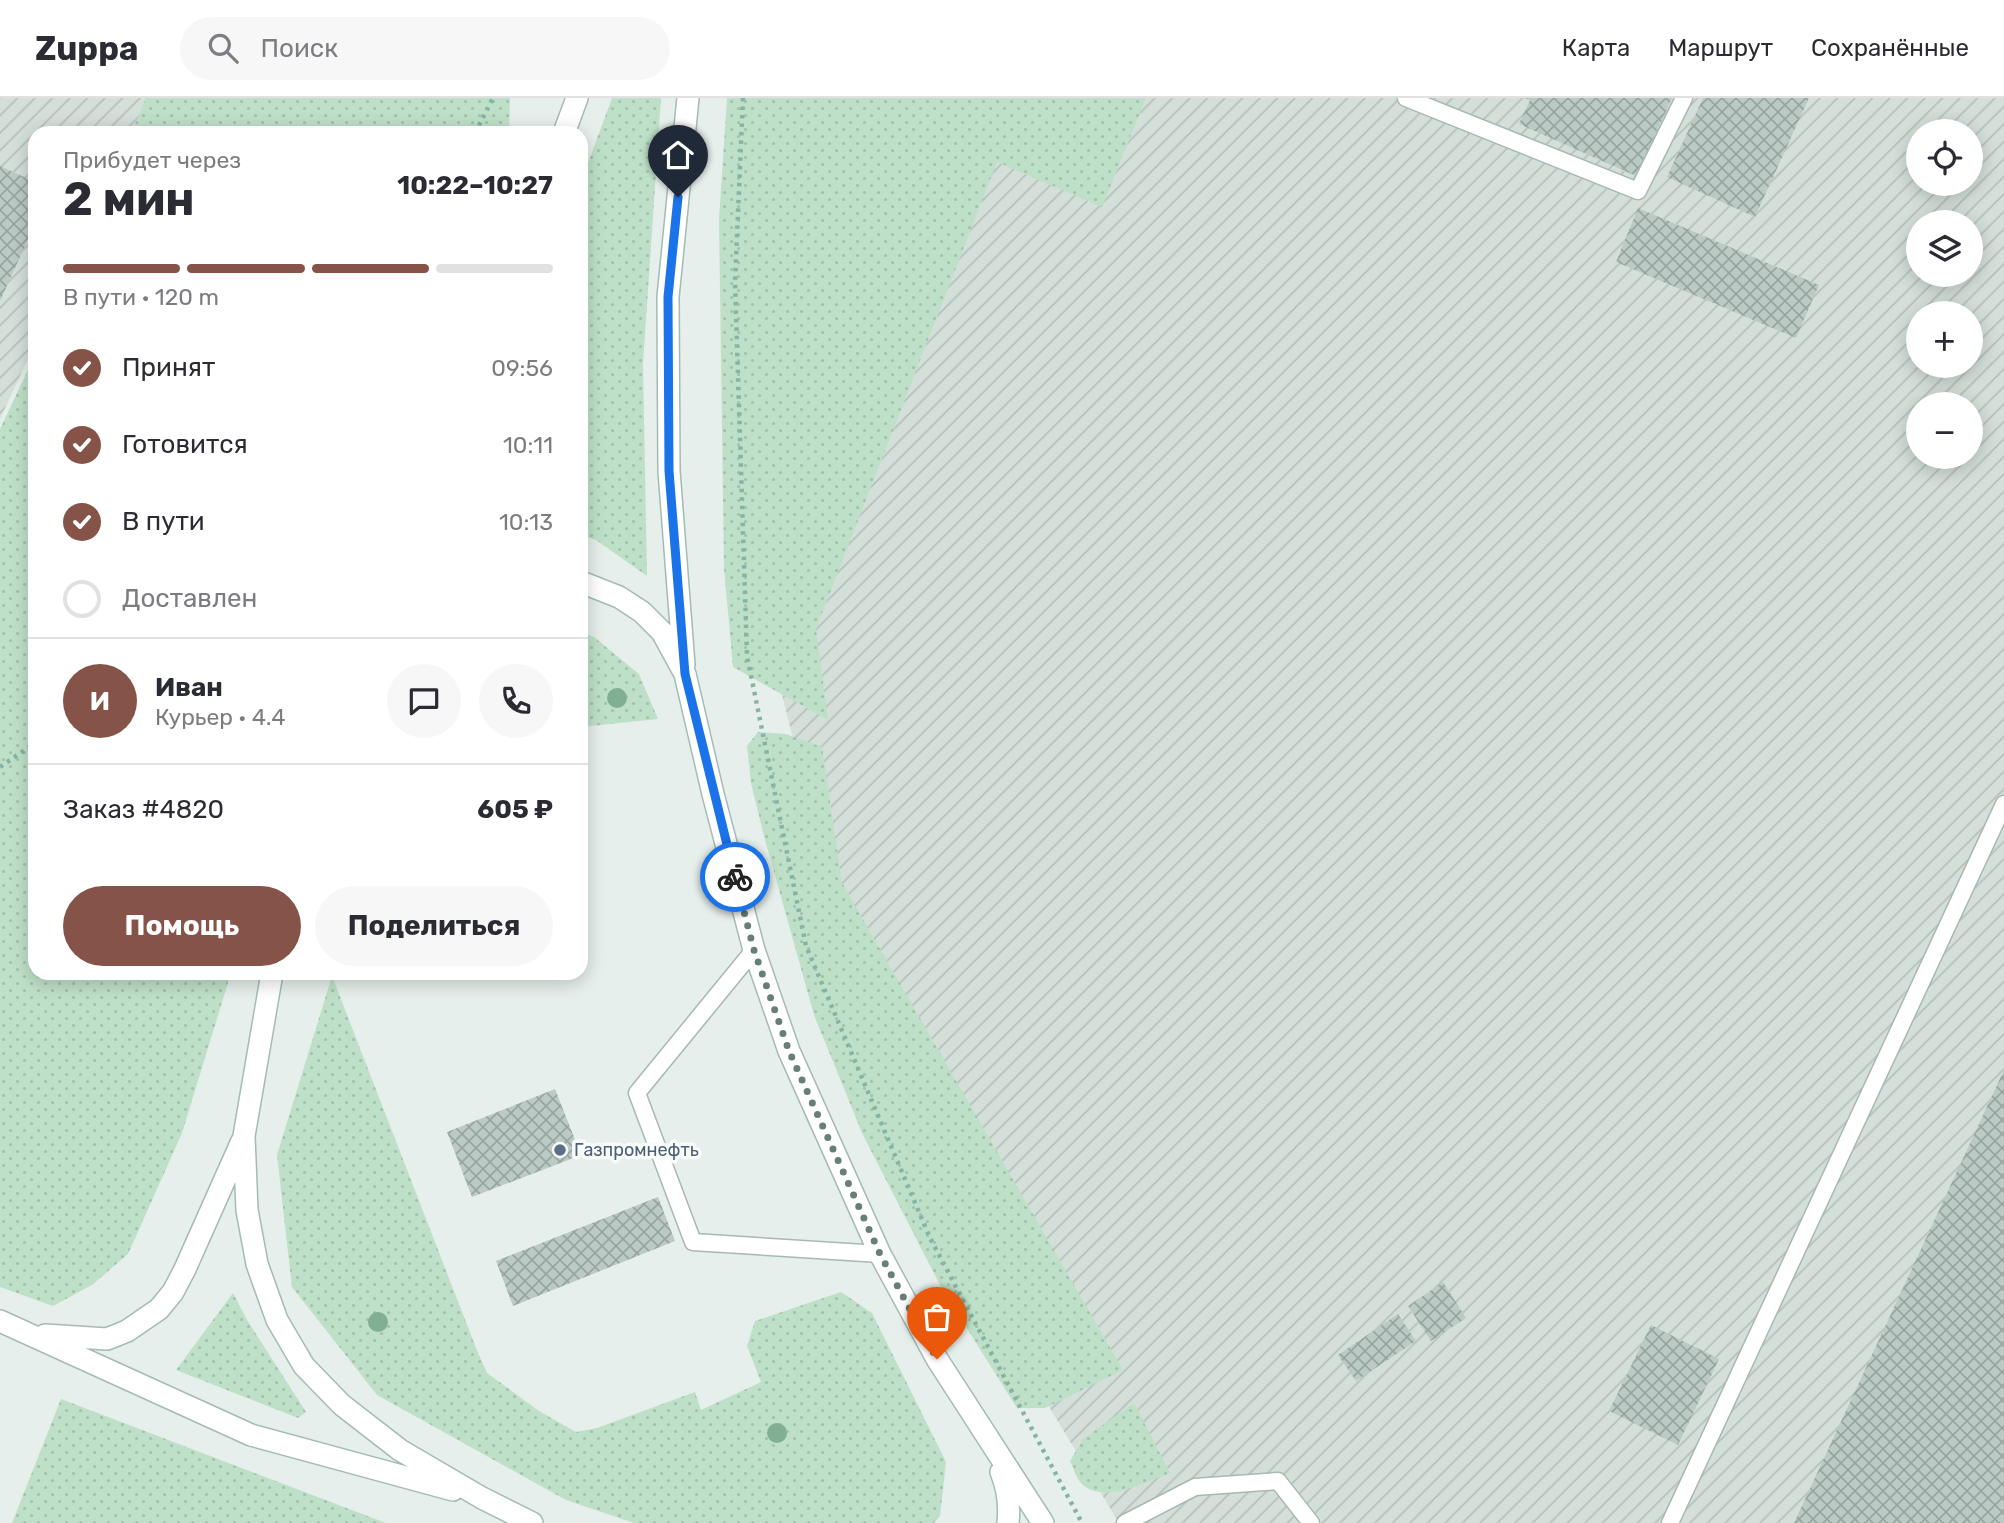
<!DOCTYPE html>
<html lang="ru">
<meta charset="utf-8">
<style>
:root{--surface:#fff;--page:#f7f7f7;--text:#2b2b33;--muted:#7c7c81;--line:#e1e1e2;--accent:#855347}
body{margin:0;font-family:Rubik,sans-serif;background:var(--page);color:var(--text);height:100vh;display:flex;flex-direction:column;font-size:26px;white-space:nowrap}
*{box-sizing:border-box;margin:0}
p{font-size:23px;color:var(--muted)}
.icon{flex:none;width:38px;height:38px;fill:none;stroke:currentColor;stroke-width:2;stroke-linecap:round;stroke-linejoin:round}
.map{position:relative;flex:1;overflow:hidden}
.panel{position:absolute;left:28px;top:28px;width:560px;height:854px;display:flex;flex-direction:column;background:var(--surface);border-radius:21px;box-shadow:0 4px 18px #0003}
.panel>*{flex:none}
.controls{position:absolute;left:1906px;top:21px;display:grid;gap:14px}
.controls a{display:grid;place-items:center;width:77px;height:77px;border-radius:50%;background:var(--surface);box-shadow:0 4px 18px #0003;font-size:35px}
.pin{position:absolute;display:grid;place-items:center;width:60px;height:60px;color:#fff;margin:-72px -30px;border-radius:50% 50% 50% 0;rotate:-45deg;box-shadow:0 0 7px #0007}
.pin .icon{rotate:45deg}
.courier{position:absolute;display:grid;place-items:center;width:70px;height:70px;margin:-35px;border:5px solid #1a73e8;border-radius:50%;background:#fff;color:#222;box-shadow:0 2px 9px #0007}
.headline em{font-style:normal;font-weight:700}
.headline div{display:flex;flex-direction:column-reverse}
.headline{display:flex;align-items:center;justify-content:space-between;height:119px;padding:0 35px}
h1{font-size:46px;font-weight:700;line-height:52px}
.bar{display:grid;grid-template-columns:repeat(4,1fr);gap:10px 7px;align-content:center;height:84px;padding:0 35px}
.bar i{height:9px;border-radius:5px;background:var(--line)}
.bar .active{background:var(--accent)}
.bar p{grid-column:span 4}
.line{display:flex;align-items:center;gap:18px;padding:0 35px;border-top:2px solid var(--line)}
.line div{flex:1}
.round{display:grid;place-items:center;flex:none;width:74px;height:74px;border-radius:37px;background:var(--page)}
ol{padding:0 35px;list-style:none}
li{display:flex;align-items:center;gap:21px;height:77px}
li p{margin-inline-start:auto}
li .icon{padding:7px;border-radius:50%;background:var(--accent);color:#fff;stroke-width:4}
li:last-child{color:var(--muted)}
li i{width:38px;height:38px;border:4px solid var(--line);border-radius:50%}
.button{display:flex;gap:14px;margin-top:auto;padding:14px 35px}
.button a{flex:1;height:80px;border-radius:42px;background:var(--accent);color:#fff;font-size:28px;font-weight:700;line-height:80px;text-align:center}
.button a+a{background:var(--page);color:var(--text)}
header{display:flex;align-items:center;gap:42px;box-sizing:border-box;height:98px;padding:0 35px;background:var(--surface);border-bottom:2px solid var(--line)}
header strong{font-size:33px}
nav{display:flex;gap:38px;margin-inline-start:auto;font-size:24px}
.search{width:490px;height:63px;background:var(--page);display:flex;align-items:center;gap:18px;box-sizing:border-box;padding:0 24px;border-radius:38px;color:var(--muted);font-size:26px}
.map>svg:first-child{display:block}
.industrial{fill:url(#industrial-furrows);fill-rule:evenodd}
.grass{fill:url(#grass-dots)}
.building{fill:url(#building-cross-hatch)}
.lines{fill:none;stroke-linecap:round;stroke-linejoin:round}
.lane-casing{stroke:#a8b8b2;stroke-width:19}
.secondary-casing{stroke:#a4bbb3;stroke-width:24}
.path{stroke:#86b3a5;stroke-width:4.5;stroke-dasharray:3.5 5;stroke-linecap:butt}
.lane{stroke:#fff;stroke-width:16}
.secondary{stroke:#fff;stroke-width:21}
.tree{fill:#80af93}
.done{stroke:#687f78;stroke-width:7;stroke-dasharray:0 12.6}
.route{stroke:#1a73e8;stroke-width:9}
.service-dot{fill:#5c6f8a;stroke:#f7fbf9;stroke-width:2.5}
.labels{text-anchor:middle;dominant-baseline:central;stroke-width:7;stroke-linejoin:round;paint-order:stroke}
.service-label{font-size:18px;fill:#4e5e75;stroke:#f7fbf9;text-anchor:start}
</style>
<header>
<strong>Zuppa</strong>
<div class="search"><svg class="icon" aria-label="search" viewBox="0 0 24 24"><circle cx="10" cy="10" r="6"/><path d="M15 15l6 6"/></svg>Поиск</div>
<nav><a>Карта</a><a>Маршрут</a><a>Сохранённые</a></nav>
</header>
<div class="map">
<svg width="2004" height="1425" viewBox="0 0 2004 1425">
<defs>
<pattern id="industrial-furrows" width="10" height="10" patternUnits="userSpaceOnUse" patternTransform="scale(1.75)"><rect width="10" height="10" fill="#d4dfda"/><path d="M-1 1l2-2M0 10L10 0M9 11l2-2" fill="none" stroke="#b6c1bc"/></pattern>
<pattern id="grass-dots" width="8" height="8" patternUnits="userSpaceOnUse" patternTransform="scale(1.75)"><rect width="8" height="8" fill="#bfe0c8"/><path d="M2 2h.1M6 6h.1" fill="none" stroke="#a4c1ad" stroke-width="1.8" stroke-linecap="round"/></pattern>
<pattern id="building-cross-hatch" width="8" height="8" patternUnits="userSpaceOnUse" patternTransform="scale(1.75)"><rect width="8" height="8" fill="#bbcac4"/><path d="M0 0l8 8M0 8l8-8" fill="none" stroke="#98a6a0"/></pattern>
</defs>
<rect width="100%" height="100%" fill="#e6efeb"/>
<path class="industrial" d="M0,0H147L131,35H35V246L0,321Z
M806,0H2004V1425H1119L899,1059L761,514ZM1918,33H1970V86H1918ZM1918,124H1970V177H1918ZM1918,215H1970V268H1918ZM1918,306H1970V359H1918Z"/>
<path class="grass" d="M146,0H510L509,35H131Z
M612,0H661L643,266L647,478L596,442L581,437V84Z
M727,0H1146L1102,109L997,64L816,531L828,622L733,569L724,470L719,121Z
M35,257V875H231L182,1035L128,1156L92,1187L53,1208L0,1189V331Z
M581,534L594,539L639,576L658,621L581,629Z
M758,634L786,636L822,649L842,785L1123,1272L1045,1310H1017L941,1189L862,1035L814,917L764,738L751,685L747,648Z
M332,878L476,1250L487,1275L539,1313L576,1334L597,1330L695,1294L701,1312L761,1284L747,1248L755,1223L841,1194L872,1215L946,1364L940,1418L934,1425H634L566,1402L377,1297L292,1189L277,1057Z
M233,1195L247,1222L306,1314L298,1320L176,1272Z
M61,1301L386,1425H12Z
M1134,1305L1170,1375C1145,1384 1108,1405 1084,1388C1077,1383 1074,1371 1070,1363L1083,1341Z"/>
<path class="building" d="M1525,0H1672L1636,78L1519,26L1530,2Z
M1703,0H1809L1755,119L1667,79Z
M0,68L35,84V126L0,203Z
M1638,110L1819,187L1796,240L1616,164Z
M2004,972V1425H1794Z
M555,991L581,1057L472,1099L447,1034Z
M658,1099L675,1143L513,1208L496,1163Z
M1443,1184L1466,1220L1431,1243L1408,1208Z
M1398,1216L1416,1243L1356,1283L1338,1257Z
M1651,1227L1719,1261L1678,1347L1609,1313Z"/>
<g class="lines">
<g class="lane-casing">
<path id="lane" d="M1406,0L1638,93L1684,0
M754,852L637,995L693,1144L880,1156
M1125,1425L1195,1389L1278,1383L1311,1425
M1670,1425L2004,706"/>
</g>
<g class="secondary-casing">
<path id="secondary" d="M564,35L577,0
M581,484L619,499L642,514L662,534L685,576L713,696L754,852L789,953L880,1156L937,1261L1043,1425
M684,567L669,373L668,199L688,0
M272,875L244,1038L247,1112L257,1166L277,1222L304,1268L342,1307L400,1352L482,1400L532,1425
M0,1223L251,1337L453,1392
M45,1237L107,1241L127,1233L159,1211L173,1194L185,1171L242,1043
M1001,1374C1008,1391 1010,1406 1008,1425"/>
</g>
<path class="path" d="M743,0L735,184L747,558L806,848L930,1140L1082,1425
M475,35L493,0
M0,669L35,645"/>
<use href="#lane" class="lane"/>
<use href="#secondary" class="secondary"/>
</g>
<g class="tree">
<circle cx="617" cy="600" r="10"/>
<circle cx="378" cy="1224" r="10"/>
<circle cx="777" cy="1335" r="10"/>
</g>
<g class="lines">
<path class="done" d="M735,779L754,852L789,953L880,1156L937,1261"/>
<path class="route" d="M678,99L668,199L669,373L685,576L735,779"/>
</g>
<circle class="service-dot" cx="560" cy="1052" r="7"/>
<g class="labels">
<g class="service-label">
<text x="574" y="1052">Газпромнефть</text>
</g>
</g>
</svg>
<div class="controls">
<a><svg class="icon" aria-label="locate" viewBox="0 0 24 24"><circle cx="12" cy="12" r="6"/><path d="M12 2v4M12 18v4M2 12h4M18 12h4"/></svg></a>
<a><svg class="icon" aria-label="layers" viewBox="0 0 24 24"><path d="M12 4l9 5-9 5-9-5zM3 14l9 5 9-5"/></svg></a>
<a>+</a>
<a>−</a>
</div>
<div class="pin" style="left:937px;top:1261px;background:#ea580c"><svg class="icon" aria-label="bag" viewBox="0 0 24 24"><path d="M5 8h14l-1 12H6zM9 8a3 3 0 0 1 6 0"/></svg></div>
<div class="pin" style="left:678px;top:99px;background:#1f2937"><svg class="icon" aria-label="home" viewBox="0 0 24 24"><path d="M3 11l9-7 9 7M6 9v11h12V9"/></svg></div>
<div class="courier" style="left:735px;top:779px"><svg class="icon" aria-label="bike" viewBox="0 0 24 24"><circle cx="6" cy="16" r="4"/><circle cx="18" cy="16" r="4"/><path d="M6 16l4-8h5l3 8M10 8l3 8H6M13 5h3"/></svg></div>
<section class="panel">
<div class="headline"><div><h1>2 мин</h1><p>Прибудет через</p></div><em>10:22–10:27</em></div>
<div class="bar"><i class="active"></i><i class="active"></i><i class="active"></i><i></i><p>В пути · 120 m</p></div>
<ol>
<li><svg class="icon" aria-label="check" viewBox="0 0 24 24"><path d="M5 12l5 5 9-10"/></svg>Принят<p>09:56</p></li>
<li><svg class="icon" aria-label="check" viewBox="0 0 24 24"><path d="M5 12l5 5 9-10"/></svg>Готовится<p>10:11</p></li>
<li><svg class="icon" aria-label="check" viewBox="0 0 24 24"><path d="M5 12l5 5 9-10"/></svg>В пути<p>10:13</p></li>
<li><i></i>Доставлен</li>
</ol>
<div class="line" style="height:126px"><b class="round" style="background:var(--accent);color:#fff">И</b><div><b>Иван</b><p>Курьер · 4.4</p></div><a class="round"><svg class="icon" aria-label="chat" viewBox="0 0 24 24"><path d="M4 5h16v11H9l-5 4z"/></svg></a><a class="round"><svg class="icon" aria-label="phone" viewBox="0 0 24 24"><path d="M5 4h4l2 5-3 2q2 4 5 5l2-3 5 2v4C11 20 4 13 5 4z"/></svg></a></div>
<div class="line" style="height:91px"><div>Заказ #4820</div><b>605 ₽</b></div>
<div class="button"><a>Помощь</a><a>Поделиться</a></div>
</section>
</div>
